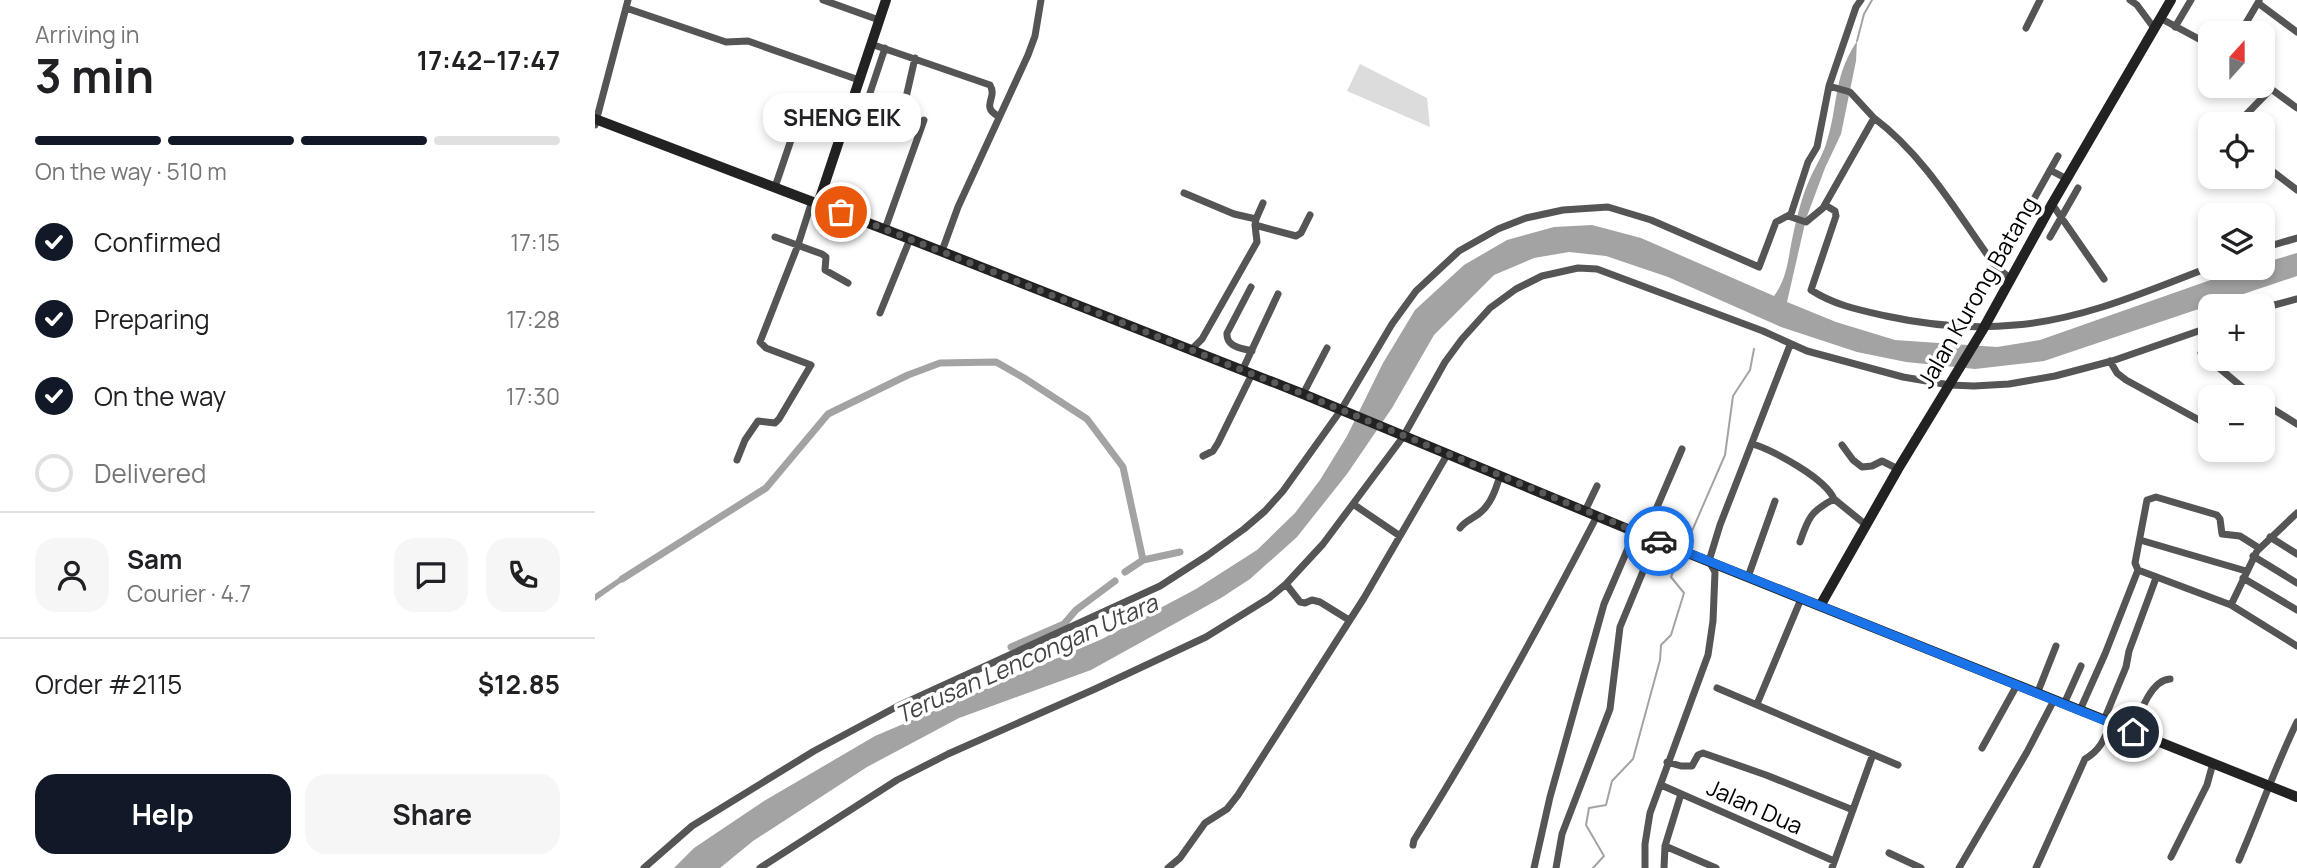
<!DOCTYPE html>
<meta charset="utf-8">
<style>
:root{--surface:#fff;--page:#f6f6f6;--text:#202124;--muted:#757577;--line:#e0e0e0;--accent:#111827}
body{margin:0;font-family:Manrope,sans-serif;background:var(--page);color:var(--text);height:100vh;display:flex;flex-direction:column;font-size:26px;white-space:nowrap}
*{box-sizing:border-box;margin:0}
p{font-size:23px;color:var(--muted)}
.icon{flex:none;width:38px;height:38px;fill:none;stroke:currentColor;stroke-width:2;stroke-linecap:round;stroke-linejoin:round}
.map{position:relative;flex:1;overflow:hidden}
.panel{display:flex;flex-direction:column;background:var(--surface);width:595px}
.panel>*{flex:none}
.needle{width:46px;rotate:21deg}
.tools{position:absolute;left:1603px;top:21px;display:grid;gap:14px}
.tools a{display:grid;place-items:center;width:77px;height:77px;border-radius:14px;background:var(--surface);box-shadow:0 4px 10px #0003;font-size:35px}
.pin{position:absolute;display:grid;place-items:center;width:60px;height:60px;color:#fff;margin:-30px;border:4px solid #fff;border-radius:50%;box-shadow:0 2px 7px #0007}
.courier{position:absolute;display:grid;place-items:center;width:70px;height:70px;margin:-35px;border:5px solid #1a73e8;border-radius:50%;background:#fff;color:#222;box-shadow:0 2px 9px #0007}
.bubble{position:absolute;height:49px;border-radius:21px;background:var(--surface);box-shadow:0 4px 10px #0003;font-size:23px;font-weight:700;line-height:49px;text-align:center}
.head em{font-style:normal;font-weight:700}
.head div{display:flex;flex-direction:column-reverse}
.head{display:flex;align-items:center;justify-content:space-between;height:119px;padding:0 35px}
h1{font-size:46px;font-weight:700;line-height:52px}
.bar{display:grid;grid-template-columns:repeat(4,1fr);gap:10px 7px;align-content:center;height:84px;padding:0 35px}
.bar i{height:9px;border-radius:5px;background:var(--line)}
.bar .on{background:var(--accent)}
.bar p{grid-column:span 4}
.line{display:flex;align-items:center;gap:18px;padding:0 35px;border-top:2px solid var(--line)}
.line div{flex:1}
.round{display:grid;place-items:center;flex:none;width:74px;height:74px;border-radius:21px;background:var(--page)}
ol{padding:0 35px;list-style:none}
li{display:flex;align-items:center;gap:21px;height:77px}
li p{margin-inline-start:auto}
li .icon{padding:7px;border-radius:50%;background:var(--accent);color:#fff;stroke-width:4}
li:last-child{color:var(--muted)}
li i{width:38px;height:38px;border:4px solid var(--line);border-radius:50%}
.primary-button{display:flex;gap:14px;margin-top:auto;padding:14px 35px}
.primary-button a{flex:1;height:80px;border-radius:21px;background:var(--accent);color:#fff;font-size:28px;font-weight:700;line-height:80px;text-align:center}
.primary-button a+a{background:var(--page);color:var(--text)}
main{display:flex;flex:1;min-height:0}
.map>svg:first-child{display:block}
.green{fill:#dcdcdc}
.water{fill:#a3a3a3}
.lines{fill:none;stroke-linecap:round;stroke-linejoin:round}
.stream{stroke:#a3a3a3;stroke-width:2}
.canal{stroke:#a3a3a3;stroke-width:7}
.street{stroke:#555;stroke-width:7}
.secondary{stroke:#222;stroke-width:10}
.done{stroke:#595959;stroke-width:7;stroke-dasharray:0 12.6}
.route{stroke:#1a73e8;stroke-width:9}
.labels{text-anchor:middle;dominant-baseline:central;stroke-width:7;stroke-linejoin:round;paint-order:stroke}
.street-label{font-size:23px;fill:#000;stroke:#fff}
.water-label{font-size:24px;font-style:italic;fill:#444;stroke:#fff}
</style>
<main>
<section class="panel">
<div class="head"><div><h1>3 min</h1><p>Arriving in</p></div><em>17:42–17:47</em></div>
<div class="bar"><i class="on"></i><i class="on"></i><i class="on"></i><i></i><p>On the way · 510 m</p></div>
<ol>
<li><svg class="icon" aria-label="check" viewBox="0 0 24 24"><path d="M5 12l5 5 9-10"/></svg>Confirmed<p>17:15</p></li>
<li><svg class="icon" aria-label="check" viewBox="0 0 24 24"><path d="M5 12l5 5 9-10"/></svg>Preparing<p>17:28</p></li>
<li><svg class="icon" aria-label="check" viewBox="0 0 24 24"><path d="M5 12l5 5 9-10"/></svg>On the way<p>17:30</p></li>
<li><i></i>Delivered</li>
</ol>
<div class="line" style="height:126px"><a class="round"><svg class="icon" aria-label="person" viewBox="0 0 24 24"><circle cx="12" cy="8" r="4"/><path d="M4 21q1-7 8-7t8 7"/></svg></a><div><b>Sam</b><p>Courier · 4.7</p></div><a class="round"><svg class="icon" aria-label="chat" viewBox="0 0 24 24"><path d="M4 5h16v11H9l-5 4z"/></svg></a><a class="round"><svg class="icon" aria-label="phone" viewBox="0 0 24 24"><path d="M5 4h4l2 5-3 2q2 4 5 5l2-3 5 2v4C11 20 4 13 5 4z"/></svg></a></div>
<div class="line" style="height:91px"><div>Order #2115</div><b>$12.85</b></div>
<div class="primary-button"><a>Help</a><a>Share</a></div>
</section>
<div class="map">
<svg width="1702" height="868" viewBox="0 0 1702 868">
<rect width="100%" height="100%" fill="#fff"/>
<path class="green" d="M765,64L832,98L835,127L752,91Z"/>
<path class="water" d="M1262,41L1261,61L1246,134L1230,168L1211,219L1192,302L1241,322L1300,340L1402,347L1445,340L1644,270L1668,268V263L1702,253V276L1449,361L1380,369L1311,362L1262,352L1186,327L1073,277L1011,256L974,252L939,258L899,275L839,335L797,408L752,474L702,537L655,579L626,598L496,670L364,718L272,767L158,841L125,868H79L99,848L169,801L280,736L507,639L601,589L662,550L700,513L725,480L752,436L788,363L820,310L869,265L912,240L959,227L997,225L1046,238L1179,296C1193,277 1193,257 1198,235C1201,221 1207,196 1213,183C1218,170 1227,157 1231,144C1244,105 1237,79 1262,41Z
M31,573L34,577L0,601V594Z"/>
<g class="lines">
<path class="stream" d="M1262,41L1269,14L1277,0
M1090,547L1130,455L1138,396L1155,370L1159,349
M998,868L1009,856L991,825L994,808L1011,805L1017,781L1038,759L1065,660L1066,645L1076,635L1089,593L1076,577L1085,555"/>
<path class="canal" d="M548,560L585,552
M27,579L171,488L233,414L313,375L345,363L401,362L429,378L492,419L528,467L548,560L530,572
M416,647L469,624L481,610L520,581"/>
<path class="street" d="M228,0L284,20
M1535,0L1542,5L1559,28
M1663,3L1702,32
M31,8L131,42L153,41L264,80
M1565,18L1615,45
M1580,27L1596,0
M1431,28L1445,0
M1645,33L1664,1
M276,44L395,85C403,98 385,106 403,116
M1668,83L1702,108
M1234,86L1255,92L1279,118
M255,107L290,120H303L310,102L320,58
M269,111L290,48
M1642,124L1676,89
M0,125L33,0
M1668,164L1702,190
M1455,170L1472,179
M180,187L196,140
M589,193L639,214L661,219L660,225
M1457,204L1509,279
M1230,205L1240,211L1241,216L1216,290C1239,305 1264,310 1291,316C1332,325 1378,329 1420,325C1487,320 1553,291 1615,267
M1435,206L1463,156
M1193,216L1211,222L1228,208L1279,118C1330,156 1364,216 1401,267L1415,278
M661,219L668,203
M290,229L329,120
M180,237L227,254L231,257L230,270L253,283
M1455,237L1483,188
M1668,248L1702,238
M347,251L363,207L433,55L440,36L446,0
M656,287L632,333C631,347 646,348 657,351
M1668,308L1702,299
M285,313L315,239
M596,350L607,339L662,242L660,225L701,236L706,233L715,215
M1606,353L1659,397
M1515,361L1522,373L1531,380L1615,426
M647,371L683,294
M708,394L732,348
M1668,403L1702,424
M1158,444C1179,451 1230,478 1239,499
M1247,445L1258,460L1267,467L1277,466L1287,461L1303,469
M608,456L618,451L623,443L657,374
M142,460L150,440L163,421L180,423L184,419L216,365L171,348L165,342L203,245L217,201
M758,504L805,536
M990,511L1002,486
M865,528C871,520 880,518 887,511C897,502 901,488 905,476
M1050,535L1087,449
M1675,537L1702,554
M1545,540L1651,571
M1205,542C1213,518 1216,511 1239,499L1271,525
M1658,556L1702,583
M1543,570L1636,605L1702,646
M1153,577L1180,501
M1648,578L1702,610
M691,584L705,602L710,603L717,600L725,602L754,620
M1636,605L1662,551L1702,513
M1122,688L1303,765
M1442,694L1461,646
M1162,704L1206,599
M1469,704L1486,666
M1485,710L1510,654L1543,570L1540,563L1552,500L1561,497L1622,515L1625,519L1627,534L1645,536L1664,548
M1509,720L1531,667L1534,651L1561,578
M1538,732C1544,716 1555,680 1575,679
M1387,748L1422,685
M1072,762L1086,766H1097L1103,755L1108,753L1171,775L1258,810
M1066,785L1239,861
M818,845L819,840C885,735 945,626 1002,516
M1070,846L1121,868
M1294,853L1326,868
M1576,857L1612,785L1618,763
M1644,860C1664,814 1680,767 1702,722
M49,868L97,826L219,751L303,706L565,586L613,555L649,529L670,511L688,491L746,410L797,324L821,291L864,251L903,229L931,218L968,210L1013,207L1056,220L1164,267L1181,222L1196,214L1213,162L1222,147L1234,86L1261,7L1266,0
M165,868L302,780L353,754L500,689L611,637L674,598L691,584L728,544L808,437L850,362L867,339L895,308L921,289L947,276L983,268L1002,269L1168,331L1212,351L1308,377L1355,385L1379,386L1414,384L1460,376L1517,361L1615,327
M573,868L585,858L610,823L632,809L643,795L769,598L852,455
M939,868L955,797L1009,604L1040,532
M961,868L967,834L1015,709L1025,627L1061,540
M1050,868V844L1055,813L1113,655L1118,621L1120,572L1114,561L1125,525L1195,345
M1069,868L1070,846L1086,794
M1237,868L1278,754
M1364,868L1432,752L1459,700
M1441,868L1490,759C1505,750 1509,740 1516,724"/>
<path class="secondary" d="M0,119L315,239L708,394L1040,532L1702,797
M223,204L291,0
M1225,606L1303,469L1387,331L1457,204L1576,0"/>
</g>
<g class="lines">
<path class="done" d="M246,212L708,394L1064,541"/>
<path class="route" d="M1064,541L1538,732"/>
</g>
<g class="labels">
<g class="street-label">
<text transform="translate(1382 292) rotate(-60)">Jalan Kurong Batang</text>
<text transform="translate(1160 806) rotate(24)">Jalan Dua</text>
</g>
<g class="water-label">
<text transform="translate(431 658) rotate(-24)">Terusan Lencongan Utara</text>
</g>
</g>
</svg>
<div class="tools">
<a><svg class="needle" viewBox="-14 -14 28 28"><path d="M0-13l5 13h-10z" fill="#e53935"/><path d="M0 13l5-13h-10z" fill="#757577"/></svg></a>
<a><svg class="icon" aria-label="locate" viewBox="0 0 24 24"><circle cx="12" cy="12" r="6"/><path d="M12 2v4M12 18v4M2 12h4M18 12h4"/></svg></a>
<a><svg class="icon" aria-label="layers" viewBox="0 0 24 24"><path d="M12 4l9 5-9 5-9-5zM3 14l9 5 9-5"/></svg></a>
<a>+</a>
<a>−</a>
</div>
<div class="pin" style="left:246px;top:212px;background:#ea580c"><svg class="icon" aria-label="bag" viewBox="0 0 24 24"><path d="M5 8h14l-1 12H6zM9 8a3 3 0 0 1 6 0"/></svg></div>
<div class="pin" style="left:1538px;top:732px;background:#1f2937"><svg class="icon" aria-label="home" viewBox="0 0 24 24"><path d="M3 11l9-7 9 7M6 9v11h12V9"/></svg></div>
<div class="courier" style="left:1064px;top:541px"><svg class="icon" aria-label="car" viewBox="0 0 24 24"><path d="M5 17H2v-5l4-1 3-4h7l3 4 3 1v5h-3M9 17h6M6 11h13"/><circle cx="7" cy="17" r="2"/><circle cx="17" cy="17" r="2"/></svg></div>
<div class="bubble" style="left:168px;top:93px;width:158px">SHENG EIK</div>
</div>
</main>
